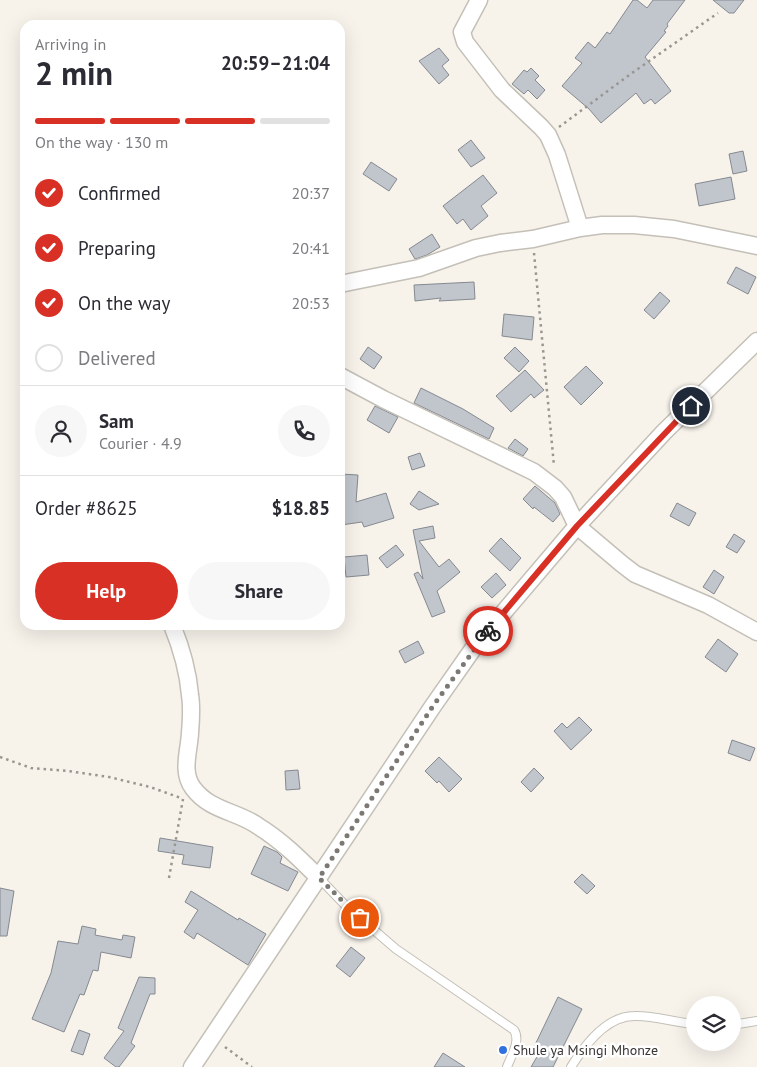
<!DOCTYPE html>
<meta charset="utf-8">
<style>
:root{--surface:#fff;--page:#f7f7f7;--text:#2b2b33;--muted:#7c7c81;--line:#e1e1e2;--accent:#d93025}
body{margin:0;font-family:"PT Sans",sans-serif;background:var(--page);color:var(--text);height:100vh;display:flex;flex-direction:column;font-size:19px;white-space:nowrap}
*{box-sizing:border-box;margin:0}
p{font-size:16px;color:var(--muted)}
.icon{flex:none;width:28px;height:28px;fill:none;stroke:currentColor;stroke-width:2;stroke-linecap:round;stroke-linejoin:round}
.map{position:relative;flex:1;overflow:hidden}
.details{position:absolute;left:20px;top:20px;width:325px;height:610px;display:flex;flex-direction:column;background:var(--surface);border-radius:15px;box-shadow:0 5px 20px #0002}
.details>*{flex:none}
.buttons{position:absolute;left:686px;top:996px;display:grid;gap:10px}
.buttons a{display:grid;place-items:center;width:55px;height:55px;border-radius:50%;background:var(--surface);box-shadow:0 5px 20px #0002;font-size:25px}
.pin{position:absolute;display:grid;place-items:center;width:42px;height:42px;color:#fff;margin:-21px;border:2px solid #fff;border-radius:50%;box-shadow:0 1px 5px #0007}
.courier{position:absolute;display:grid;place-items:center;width:50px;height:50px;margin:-25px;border:4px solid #d93025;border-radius:50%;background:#fff;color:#222;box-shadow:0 1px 6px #0007}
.summary em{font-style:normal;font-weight:800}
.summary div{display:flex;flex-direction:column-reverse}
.summary{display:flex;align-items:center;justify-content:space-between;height:85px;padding:0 15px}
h1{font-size:32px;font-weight:800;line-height:38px}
.bar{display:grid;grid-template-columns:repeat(4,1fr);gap:8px 5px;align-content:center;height:60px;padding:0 15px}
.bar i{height:6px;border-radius:4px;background:var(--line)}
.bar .on{background:var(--accent)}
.bar p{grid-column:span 4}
.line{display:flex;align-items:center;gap:12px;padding:0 15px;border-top:1px solid var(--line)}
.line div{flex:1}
.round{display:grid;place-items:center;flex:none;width:52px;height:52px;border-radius:26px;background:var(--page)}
ol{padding:0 15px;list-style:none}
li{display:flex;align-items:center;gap:15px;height:55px}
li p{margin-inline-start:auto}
li .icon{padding:5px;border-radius:50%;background:var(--accent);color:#fff;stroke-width:4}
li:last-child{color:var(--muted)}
li i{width:28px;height:28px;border:2px solid var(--line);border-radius:50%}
.primary-button{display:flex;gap:10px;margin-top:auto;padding:10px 15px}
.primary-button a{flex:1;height:58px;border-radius:30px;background:var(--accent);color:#fff;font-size:20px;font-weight:800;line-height:58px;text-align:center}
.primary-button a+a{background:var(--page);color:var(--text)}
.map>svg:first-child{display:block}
.building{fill:#c1c6cd;stroke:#858990}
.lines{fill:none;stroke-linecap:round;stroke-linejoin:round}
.service-casing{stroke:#c4c0b8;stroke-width:10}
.minor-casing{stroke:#c4c0b8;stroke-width:19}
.path{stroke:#999691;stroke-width:2.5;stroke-dasharray:2.5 4;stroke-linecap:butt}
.service{stroke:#fff;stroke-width:8}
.minor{stroke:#fff;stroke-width:16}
.done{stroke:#7c7974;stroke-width:5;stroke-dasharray:0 9}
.route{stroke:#d93025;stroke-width:6}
.poi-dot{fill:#3171df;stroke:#fff;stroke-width:2}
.labels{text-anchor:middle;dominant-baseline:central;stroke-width:5;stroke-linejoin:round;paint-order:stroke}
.poi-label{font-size:14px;fill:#393734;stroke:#fff;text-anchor:start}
</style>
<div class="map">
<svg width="757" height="1067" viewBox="0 0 757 1067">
<rect width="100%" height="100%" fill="#f7f3eb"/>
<path class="building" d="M633,0H637L647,8L653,0H685L667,24L668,26L664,31L666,32L645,57L671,91L655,104L651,99L644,104L636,93L601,123L589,109L562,86L582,63L575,58L588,42L595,48L607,32L610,34Z
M713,0H744L734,13H729Z
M439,48L449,60L442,66L449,75L439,84L419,61Z
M531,68L539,76L535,80L545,90L537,99L528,90L524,94L512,84L524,70L527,72Z
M471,140L485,158L471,167L458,150Z
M743,151L747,171L733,174L729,154Z
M371,162L397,179L389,191L363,174Z
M483,175L497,193L481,206L488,216L471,230L463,219L457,224L443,206Z
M731,177L735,199L699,206L695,184Z
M432,234L440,247L427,255L415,259L409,249Z
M736,267L756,277L748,294L727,283Z
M474,282L475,299L439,301L441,298L415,301L414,285Z
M660,292L670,301L654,319L644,310Z
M504,314L534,317L532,340L502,336Z
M368,347L382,357L374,369L360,359Z
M515,347L529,361L519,372L504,358Z
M586,366L603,383L581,405L564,387Z
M525,370L544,390L534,398L531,394L511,412L496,396Z
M421,388L463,409L494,428L489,439L414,403Z
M375,406L398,417L389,433L367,420Z
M515,439L528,449L523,456L508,448Z
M420,453L425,466L412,470L408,457Z
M340,474L358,475L356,502L386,493L394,518L364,527L362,522L341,525Z
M535,486L555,503L560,514L553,522L534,507L533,509L523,499Z
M419,491L439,504L419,510L410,504Z
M677,503L696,513L689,526L670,516Z
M433,526L435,538L419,541L439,567L449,559L460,572L437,591L445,612L432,617L414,574L418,572L423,579L413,530Z
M734,534L745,541L737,553L726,547Z
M501,538L521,558L510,571L489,551Z
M396,545L404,555L387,568L379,558Z
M367,555L369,575L346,577L344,557Z
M714,570L724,577L714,594L703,587Z
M496,573L506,585L492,598L481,587Z
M718,639L738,654L726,672L705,657Z
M418,641L424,653L405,663L399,651Z
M579,717L592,730L571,750L554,731L562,723L567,728Z
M732,740L755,748L750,761L728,753Z
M439,757L462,779L449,792L439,781L437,783L425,771Z
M534,768L544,778L531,792L521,782Z
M298,770L300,789L286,790L285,771Z
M160,838L213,847L210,868L182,864L184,855L158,851Z
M264,846L277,852L282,857L280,863L298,872L288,891L251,874Z
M582,874L595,886L587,894L574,882Z
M0,888L14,891L7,936H0Z
M191,891L238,920L239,918L266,934L248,965L197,933L194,939L184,932L198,910L185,902Z
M82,926L96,929L95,935L122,940L123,935L135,937L131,958L101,952L98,971L93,970L84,995L80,994L64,1032L32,1019L51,973L58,941L78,944Z
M351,947L365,958L350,977L336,966Z
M139,977L155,978V994H150L131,1043L135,1046L119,1067H116L104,1058L124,1031L118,1028Z
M558,997L582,1009L553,1067H531L541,1050L534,1047Z
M79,1030L90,1034L83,1055L71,1051Z
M443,1053L465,1067H434Z"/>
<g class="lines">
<g class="service-casing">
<path id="service" d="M319,878L346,906L396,949L514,1030C521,1041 511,1056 507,1067
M732,1025L757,1021
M571,1067C584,1046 607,1016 634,1016C654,1015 675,1023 695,1024"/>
</g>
<g class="minor-casing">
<path id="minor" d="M479,0L462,32L465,42L502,90L541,127L548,135L557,155L580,228
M340,284L419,268L476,248L500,243L533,239L580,228L602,225H634L674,229L757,246
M340,376L383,399L534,472L555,488L563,497L577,526L622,564L635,574L708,605L757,632
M172,625C181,647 188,671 190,695C192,707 191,721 190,733C189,752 181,772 193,788C210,811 237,811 258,826C281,840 300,859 319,878
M192,1067L433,706L475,646L577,526L664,432L757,341"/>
</g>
<path class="path" d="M559,127L632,73L718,13
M534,253L554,466
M0,757L31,768L68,771L109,777L150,787L181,798
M169,878L183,799
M225,1047L252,1067"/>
<use href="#service" class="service"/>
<use href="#minor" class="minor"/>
</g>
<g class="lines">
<path class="done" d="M360,918L319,878L433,706L488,631"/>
<path class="route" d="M488,631L577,526L691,406"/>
</g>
<circle class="poi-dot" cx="503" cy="1050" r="5"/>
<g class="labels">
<g class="poi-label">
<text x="513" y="1050">Shule ya Msingi Mhonze</text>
</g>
</g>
</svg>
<div class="buttons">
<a><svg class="icon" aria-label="layers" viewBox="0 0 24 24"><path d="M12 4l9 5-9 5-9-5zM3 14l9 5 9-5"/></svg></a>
</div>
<div class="pin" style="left:360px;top:918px;background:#ea580c"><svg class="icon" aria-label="bag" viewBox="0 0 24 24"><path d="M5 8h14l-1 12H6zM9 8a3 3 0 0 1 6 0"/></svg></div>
<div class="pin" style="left:691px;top:406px;background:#1f2937"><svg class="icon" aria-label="home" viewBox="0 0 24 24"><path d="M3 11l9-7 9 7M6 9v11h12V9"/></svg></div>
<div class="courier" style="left:488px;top:631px"><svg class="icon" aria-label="bike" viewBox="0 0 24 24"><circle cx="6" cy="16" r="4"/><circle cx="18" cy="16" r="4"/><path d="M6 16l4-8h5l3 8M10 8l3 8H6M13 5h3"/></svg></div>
<section class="details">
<div class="summary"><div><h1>2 min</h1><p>Arriving in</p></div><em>20:59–21:04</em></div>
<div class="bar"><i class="on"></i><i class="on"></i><i class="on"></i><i></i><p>On the way · 130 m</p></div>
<ol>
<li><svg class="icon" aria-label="check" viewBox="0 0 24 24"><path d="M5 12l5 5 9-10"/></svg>Confirmed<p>20:37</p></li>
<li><svg class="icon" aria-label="check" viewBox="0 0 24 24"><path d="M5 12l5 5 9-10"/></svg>Preparing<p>20:41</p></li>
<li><svg class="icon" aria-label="check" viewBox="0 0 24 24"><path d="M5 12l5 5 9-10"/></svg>On the way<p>20:53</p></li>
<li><i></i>Delivered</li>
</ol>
<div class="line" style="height:90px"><a class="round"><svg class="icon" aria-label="person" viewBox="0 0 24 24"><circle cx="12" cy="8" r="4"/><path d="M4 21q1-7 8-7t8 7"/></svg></a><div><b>Sam</b><p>Courier · 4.9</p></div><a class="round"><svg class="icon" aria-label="phone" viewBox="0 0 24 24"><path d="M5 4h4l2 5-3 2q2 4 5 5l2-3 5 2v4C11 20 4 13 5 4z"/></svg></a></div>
<div class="line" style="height:65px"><div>Order #8625</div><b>$18.85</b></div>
<div class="primary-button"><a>Help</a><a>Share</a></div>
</section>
</div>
